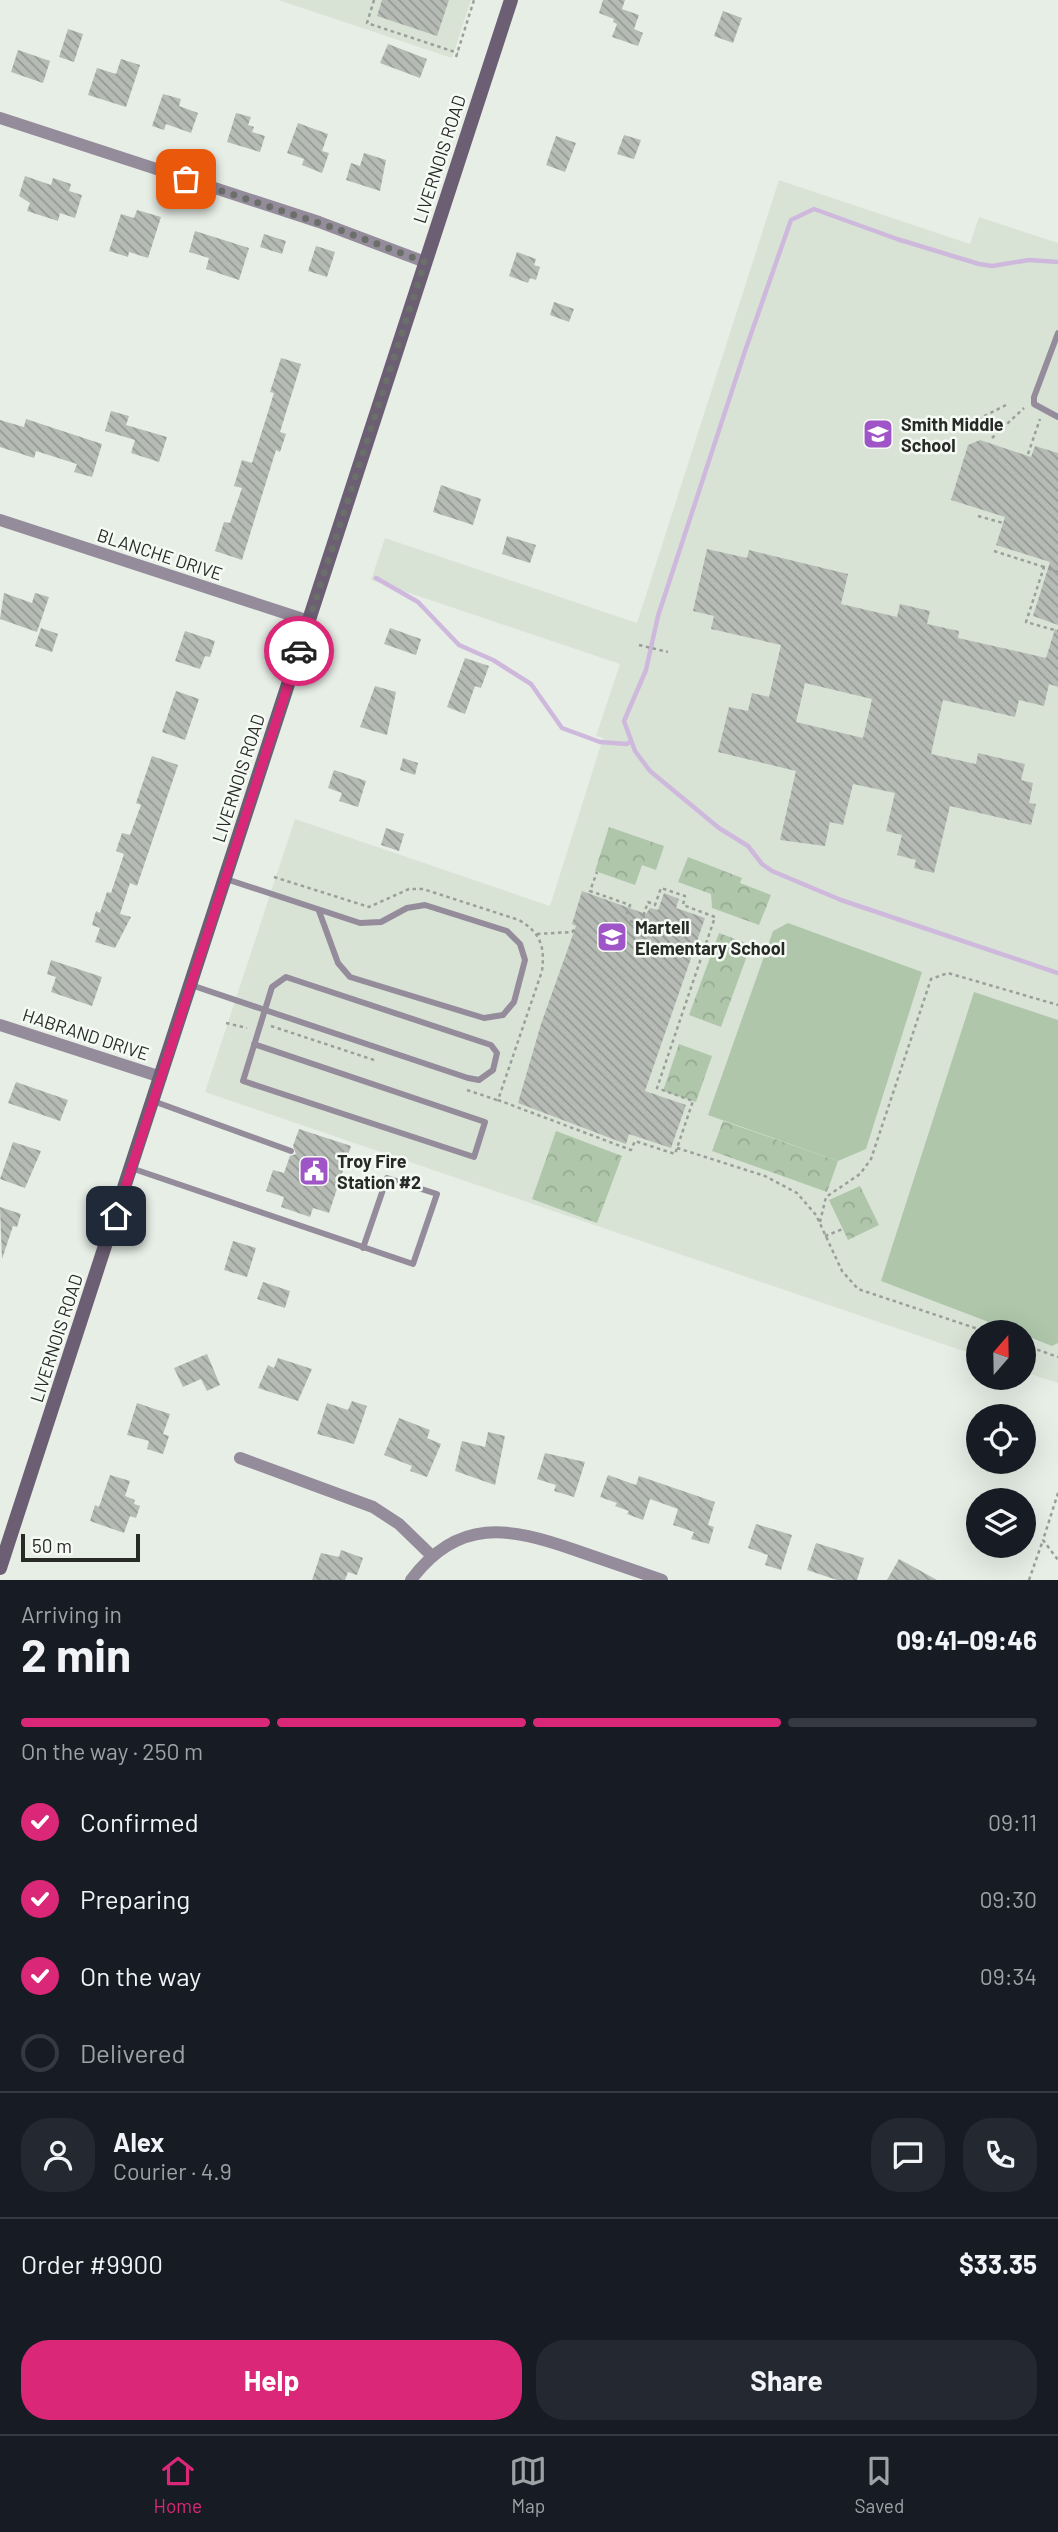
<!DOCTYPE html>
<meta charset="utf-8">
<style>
:root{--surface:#171b24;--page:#242831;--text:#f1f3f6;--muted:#9ea1a6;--line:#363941;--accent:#db2777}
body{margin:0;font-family:Barlow,sans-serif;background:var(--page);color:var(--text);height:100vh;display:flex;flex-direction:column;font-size:26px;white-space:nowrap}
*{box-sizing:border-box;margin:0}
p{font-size:23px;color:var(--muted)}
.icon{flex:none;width:38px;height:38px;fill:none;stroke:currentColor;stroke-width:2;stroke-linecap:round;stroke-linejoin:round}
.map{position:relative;height:1580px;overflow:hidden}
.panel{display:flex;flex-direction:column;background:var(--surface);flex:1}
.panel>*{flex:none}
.needle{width:46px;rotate:20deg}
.tools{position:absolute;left:966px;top:1320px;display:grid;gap:14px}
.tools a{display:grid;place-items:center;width:70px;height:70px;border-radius:50%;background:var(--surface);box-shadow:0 7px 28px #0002;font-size:35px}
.scale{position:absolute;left:21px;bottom:18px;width:119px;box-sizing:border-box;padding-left:7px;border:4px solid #282a28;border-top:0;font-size:19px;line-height:24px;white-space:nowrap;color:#282a28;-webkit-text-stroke:5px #f5fbf4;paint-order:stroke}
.pin{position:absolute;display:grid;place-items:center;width:60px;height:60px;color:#fff;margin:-30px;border-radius:14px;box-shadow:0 4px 10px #0006}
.courier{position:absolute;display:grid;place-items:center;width:70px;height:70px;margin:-35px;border:5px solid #db2777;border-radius:50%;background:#fff;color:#222;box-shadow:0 2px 9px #0007}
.head em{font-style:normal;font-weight:700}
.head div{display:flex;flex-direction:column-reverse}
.head{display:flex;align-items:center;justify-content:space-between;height:119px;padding:0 21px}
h1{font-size:46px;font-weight:700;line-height:52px}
.bar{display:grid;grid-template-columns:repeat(4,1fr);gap:10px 7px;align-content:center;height:84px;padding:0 21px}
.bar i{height:9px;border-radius:5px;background:var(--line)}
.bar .selected{background:var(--accent)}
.bar p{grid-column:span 4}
.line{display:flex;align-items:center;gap:18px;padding:0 21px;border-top:2px solid var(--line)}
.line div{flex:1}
.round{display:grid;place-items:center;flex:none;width:74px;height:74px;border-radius:28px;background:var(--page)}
ol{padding:0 21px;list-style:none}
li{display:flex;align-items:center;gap:21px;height:77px}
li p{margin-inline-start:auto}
li .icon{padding:7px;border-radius:50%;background:var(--accent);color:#fff;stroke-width:4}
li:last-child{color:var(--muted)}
li i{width:38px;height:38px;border:4px solid var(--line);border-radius:50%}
.button{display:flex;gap:14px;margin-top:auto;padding:14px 21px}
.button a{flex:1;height:80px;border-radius:28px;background:var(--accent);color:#fff;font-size:28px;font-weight:700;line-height:80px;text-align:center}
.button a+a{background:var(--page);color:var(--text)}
.dock{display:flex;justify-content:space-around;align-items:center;height:98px;border-top:2px solid var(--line);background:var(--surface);font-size:19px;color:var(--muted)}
.dock a{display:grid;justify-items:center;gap:4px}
.dock .selected{color:var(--accent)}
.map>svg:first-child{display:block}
.built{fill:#d8e3d6}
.park{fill:url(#park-crowns)}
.garden{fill:#afc6ab}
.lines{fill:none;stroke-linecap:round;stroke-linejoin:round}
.stream{stroke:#ceb9dd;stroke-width:4.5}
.building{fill:url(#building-back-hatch);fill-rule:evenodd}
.path{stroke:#9a9f99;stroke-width:2.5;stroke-dasharray:3.5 3.5;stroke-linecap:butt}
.lane{stroke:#958c9b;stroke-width:6}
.street{stroke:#958c9b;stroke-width:12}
.secondary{stroke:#6c5f74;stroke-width:14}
.done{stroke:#6b6f6a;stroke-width:7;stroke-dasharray:0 12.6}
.route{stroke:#db2777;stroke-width:9}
.labels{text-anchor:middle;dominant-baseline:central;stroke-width:5;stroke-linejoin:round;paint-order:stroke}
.street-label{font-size:18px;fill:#282a28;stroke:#f5fbf4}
.poi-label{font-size:18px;font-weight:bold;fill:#282a28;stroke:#f5fbf4;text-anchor:start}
</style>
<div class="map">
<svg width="1058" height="1580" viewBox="0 0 1058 1580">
<defs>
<pattern id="park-crowns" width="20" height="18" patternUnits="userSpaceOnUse" patternTransform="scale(1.75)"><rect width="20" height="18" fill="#afc6ab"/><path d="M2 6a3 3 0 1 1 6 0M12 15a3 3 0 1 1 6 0" fill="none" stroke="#97aa93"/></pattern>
<pattern id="building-back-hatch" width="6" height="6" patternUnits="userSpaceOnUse" patternTransform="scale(1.75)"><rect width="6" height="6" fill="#b6bcb5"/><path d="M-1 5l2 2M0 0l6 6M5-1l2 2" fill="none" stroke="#949993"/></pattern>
</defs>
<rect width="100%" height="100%" fill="#e7eee6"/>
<path class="built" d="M278,0H471L452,58Z
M779,180L970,244L979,217L1058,243V1383L1024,1372V1332H978V1356L205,1092L295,819L550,906L603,738L596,736L620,664L371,580L385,538L637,623Z"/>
<path class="park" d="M609,827L664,846L656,870L642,865L635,885L595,871Z
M688,857L742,878L740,883L771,895L759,925L712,908L711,894L678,882Z
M719,933L751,945L721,1027L689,1015Z
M679,1044L712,1056L696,1102L663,1091Z
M723,1121L838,1161L827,1192L712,1151Z
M556,1131L622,1156L597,1223L532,1199Z
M860,1186L879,1225L848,1240L829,1200Z"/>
<path class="garden" d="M788,923L922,972L866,1149L838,1161L708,1115L773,931Z
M974,992L1058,1020V1343L1052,1346L1024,1335V1332H1015L881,1281Z"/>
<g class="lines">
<path class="stream" d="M1058,262L1029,260L992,266L979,264L897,239L814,209L791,220L745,351L658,616L646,670L624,721L635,751L650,771L719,828L748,846L762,864L772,871L841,900L1058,973
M376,578L418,602L459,645L493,660L531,684L562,728L600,742L627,744L631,741"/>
</g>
<path class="building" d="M382,0H449L437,36L377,16Z
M603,0H625L622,9L639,15L634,29L643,33L638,46L612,37L617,24L613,22L614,19L599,13Z
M723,11L742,18L733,43L714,36Z
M68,29L83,34L74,62L59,57Z
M388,44L427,59L420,78L380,63Z
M18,50L50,61L43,83L11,72Z
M121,59L140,65L126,107L88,95L97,68L116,74Z
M163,94L181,99L179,106L198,113L191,133L166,124L164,130L152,126Z
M236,113L251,117L248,125L254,127L252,132L265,136L260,152L227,142Z
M298,123L328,134L322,151L329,153L322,173L302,165L304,159L287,153Z
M624,135L641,140L634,159L617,154Z
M556,136L576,143L565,172L546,165Z
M364,153L386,160L380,191L346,180L351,163L360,166Z
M25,176L51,185L53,178L71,184L69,191L82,195L75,218L60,213L58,221L27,211L30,203L19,196Z
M137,210L161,217L148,258L129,252L128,257L109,251L121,214L134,218Z
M195,231L249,248L239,280L206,269L209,258L189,252Z
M264,234L286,241L282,254L260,247Z
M316,246L335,252L327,277L308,271Z
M517,252L536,259L534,265L540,267L536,280L530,278L528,283L509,276Z
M554,302L574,309L569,322L550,315Z
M281,358L301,364L280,432L286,434L280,452L276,450L242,560L215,551L224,522L230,523L242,488L234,486L242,460L252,463L274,393L270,392Z
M111,411L129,416L126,425L167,437L159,462L131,453L135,440L105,431Z
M26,419L102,444L92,477L74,472L77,464L36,451L34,458L0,447V420L24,427Z
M980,440L1031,457L1035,446L1058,453V625L1033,616L1050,562L996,545L1005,517L951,500L968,445Z
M441,485L481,499L473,525L433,512Z
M507,536L536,545L530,563L502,554Z
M707,549L747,558L749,550L848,574L841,604L897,617L900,604L930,611L927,624L959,631L958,638L1029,654L1046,658L1055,629L1058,630V687L1049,684L1044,706L1019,700L1015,717L943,700L931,754L976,764L978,753L1025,764L1021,780L1033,783L1029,803L1036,804L1031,825L950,806L934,873L914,868L916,860L897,855L902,835L886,831L895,793L853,784L843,825L830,822L825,846L780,840L796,771L718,752L729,707L748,711L752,693L769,697L781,645L711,629L714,616L693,611ZM805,683L872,699L863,738L796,722Z
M4,593L32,603L35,593L49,597L37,632L0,619Z
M41,628L58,634L52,652L35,646Z
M390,628L421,639L416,655L384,644Z
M185,631L215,641L210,657L205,656L200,669L175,661Z
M465,658L489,666L481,688L475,686L465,714L447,707Z
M375,686L396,692L387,735L360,727Z
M176,691L199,699L185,740L162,732Z
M152,756L178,765L137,886L130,883L120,914L131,917L115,948L95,942L100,928L92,925L96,911L100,913L107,892L111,893L124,854L116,851L122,833L130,835L141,805L136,803Z
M403,758L418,763L415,775L400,770Z
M334,770L366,781L358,807L339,801L342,793L328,788Z
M386,828L404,834L399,851L381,845Z
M582,891L646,914L650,908L658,910L664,893L679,899L676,908L705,918L645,1091L686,1105L671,1148L629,1134L626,1144L518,1103L541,1024L576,926L572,924Z
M51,960L102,977L92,1006L51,992L56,977L47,974Z
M16,1082L68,1100L60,1121L8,1103Z
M299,1129L351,1146L329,1213L313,1208L310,1217L281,1207L284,1197L266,1191L273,1170L284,1173L290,1156L296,1154L293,1146Z
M13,1142L41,1151L25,1188L0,1179Z
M0,1207L21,1214L17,1227L13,1226L2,1259Z
M233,1241L256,1248L247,1277L224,1270Z
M263,1282L290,1291L285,1308L257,1299Z
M207,1354L220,1385L207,1391L201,1379L183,1387L174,1368Z
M278,1358L312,1369L298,1401L258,1388L268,1365L274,1368Z
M352,1401L367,1406L354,1444L317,1434L327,1403L348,1410Z
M137,1403L170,1414L163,1434L169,1436L163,1454L147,1449L149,1441L127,1435Z
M399,1418L430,1430L427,1438L441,1444L427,1477L410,1471L412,1466L384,1455Z
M488,1432L505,1436L495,1485L455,1471L462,1441L485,1447Z
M545,1453L585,1462L574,1497L554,1491L556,1485L537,1479Z
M110,1475L130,1481L125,1496L135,1500L134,1504L140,1506L136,1518L130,1516L124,1533L90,1521L95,1505L99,1507Z
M608,1475L636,1485L639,1476L715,1502L708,1525L714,1527L709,1544L691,1539L694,1532L673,1525L678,1509L650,1499L643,1520L627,1514L629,1511L615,1506L617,1503L600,1497Z
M756,1524L792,1535L781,1570L765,1565L768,1555L748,1548Z
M816,1543L864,1558L857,1580H837L807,1570Z
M341,1550L363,1558L357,1575L348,1572L345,1580H312L321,1553L339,1557Z
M899,1559L937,1580H887Z"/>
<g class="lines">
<path class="path" d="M374,0L367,23L458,53
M456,57L474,0
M953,432L1008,404
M992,438L1024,408
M1028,454L1040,419
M978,516L1003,523
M994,551L1044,567
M1058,572L1044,567L1026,622L1058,631
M639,645L668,652
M274,877L369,907L409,889H423L519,920C541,933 545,947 542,971L498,1100L631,1150L635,1141L675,1154L693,1101L657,1088L715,917L683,905L685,896L661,888L655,905L648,902L640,925L625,919L630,905L590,891L597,872
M537,934L572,932L575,929
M226,1023L247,1028
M271,1026L374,1060
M467,1090L497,1100
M677,1148L765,1176L797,1193L816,1215L842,1271L858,1289L987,1332
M820,1222L826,1197L860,1174L871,1159L931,979L948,973L1058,1005
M825,1236L843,1229
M1024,1345L1058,1357
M1058,1493L1043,1540L1058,1560
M1029,1580L1043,1540"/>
<path class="lane" d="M1058,333L1034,397V404L1058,417
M226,879L360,923L381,922L407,908L425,905L507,931L520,944L525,960L514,1002L503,1015L484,1018L350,977L338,963L319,911
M191,985L265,1010L468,1078L479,1080L493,1070L497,1053L491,1045L286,977L272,987L243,1081L474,1157L485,1122L254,1044
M153,1101L291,1151
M131,1168L413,1264L437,1194L387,1178L363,1248"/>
<path class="street" d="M0,118L319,222L425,262
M0,520L309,621
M0,1025L161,1077
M240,1458L373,1507L399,1524L432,1556
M411,1580C458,1517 509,1527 575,1550C604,1560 633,1570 662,1580"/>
<path class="secondary" d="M0,1568L511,0"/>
</g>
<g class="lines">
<path class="done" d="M186,179L340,230L425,262L299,651"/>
<path class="route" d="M116,1216L299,651"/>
</g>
<defs>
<g id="school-square" transform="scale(1.575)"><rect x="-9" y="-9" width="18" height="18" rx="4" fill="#9f54c7" stroke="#f5fbf4"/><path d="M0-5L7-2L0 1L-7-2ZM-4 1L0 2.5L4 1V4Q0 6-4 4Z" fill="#fff"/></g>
<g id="civic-square" transform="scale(1.575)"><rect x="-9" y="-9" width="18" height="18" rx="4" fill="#9f54c7" stroke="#f5fbf4"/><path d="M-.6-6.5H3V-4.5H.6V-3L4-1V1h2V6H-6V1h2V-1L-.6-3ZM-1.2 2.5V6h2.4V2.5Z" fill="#fff"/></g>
</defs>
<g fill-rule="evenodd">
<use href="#school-square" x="878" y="434"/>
<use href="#school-square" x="612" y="937"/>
<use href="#civic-square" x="314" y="1171"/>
</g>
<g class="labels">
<g class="street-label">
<text transform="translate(439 159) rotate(-72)">LIVERNOIS ROAD</text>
<text transform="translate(160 554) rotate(18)">BLANCHE DRIVE</text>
<text transform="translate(238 778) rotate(-72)">LIVERNOIS ROAD</text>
<text transform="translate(86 1034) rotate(18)">HABRAND DRIVE</text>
<text transform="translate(56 1338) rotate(-72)">LIVERNOIS ROAD</text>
</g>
<g class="poi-label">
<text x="901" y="424">Smith Middle<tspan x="901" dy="21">School</tspan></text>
<text x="635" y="927">Martell<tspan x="635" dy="21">Elementary School</tspan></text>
<text x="337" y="1161">Troy Fire<tspan x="337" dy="21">Station #2</tspan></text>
</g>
</g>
</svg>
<div class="tools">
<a><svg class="needle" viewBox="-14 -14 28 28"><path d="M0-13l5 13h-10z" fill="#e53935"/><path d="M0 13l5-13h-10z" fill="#9ea1a6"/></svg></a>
<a><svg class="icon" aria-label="locate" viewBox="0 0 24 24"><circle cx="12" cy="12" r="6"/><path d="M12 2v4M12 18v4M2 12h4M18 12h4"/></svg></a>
<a><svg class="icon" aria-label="layers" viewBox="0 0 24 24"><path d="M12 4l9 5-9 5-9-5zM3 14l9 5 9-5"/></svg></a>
</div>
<div class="scale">50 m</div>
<div class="pin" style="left:186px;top:179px;background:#ea580c"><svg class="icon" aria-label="bag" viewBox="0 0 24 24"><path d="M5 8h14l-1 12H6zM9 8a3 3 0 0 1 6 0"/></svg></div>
<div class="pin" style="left:116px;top:1216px;background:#1f2937"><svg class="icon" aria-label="home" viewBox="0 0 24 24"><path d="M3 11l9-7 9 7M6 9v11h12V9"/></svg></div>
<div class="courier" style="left:299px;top:651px"><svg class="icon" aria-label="car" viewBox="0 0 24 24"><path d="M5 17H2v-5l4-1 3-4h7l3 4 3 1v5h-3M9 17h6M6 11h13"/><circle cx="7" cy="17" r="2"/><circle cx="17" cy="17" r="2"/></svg></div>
</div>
<section class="panel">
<div class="head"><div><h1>2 min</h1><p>Arriving in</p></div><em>09:41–09:46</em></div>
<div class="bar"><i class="selected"></i><i class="selected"></i><i class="selected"></i><i></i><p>On the way · 250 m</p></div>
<ol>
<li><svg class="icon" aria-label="check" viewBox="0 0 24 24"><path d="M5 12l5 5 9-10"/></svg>Confirmed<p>09:11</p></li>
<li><svg class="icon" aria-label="check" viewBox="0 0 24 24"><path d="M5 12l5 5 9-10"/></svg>Preparing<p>09:30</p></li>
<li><svg class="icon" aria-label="check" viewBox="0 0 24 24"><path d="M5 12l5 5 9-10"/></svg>On the way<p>09:34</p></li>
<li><i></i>Delivered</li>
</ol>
<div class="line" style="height:126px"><a class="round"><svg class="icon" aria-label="person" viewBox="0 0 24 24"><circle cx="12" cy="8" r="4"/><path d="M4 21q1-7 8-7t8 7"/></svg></a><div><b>Alex</b><p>Courier · 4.9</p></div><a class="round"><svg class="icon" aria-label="chat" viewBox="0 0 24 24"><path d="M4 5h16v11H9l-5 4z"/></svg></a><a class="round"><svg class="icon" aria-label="phone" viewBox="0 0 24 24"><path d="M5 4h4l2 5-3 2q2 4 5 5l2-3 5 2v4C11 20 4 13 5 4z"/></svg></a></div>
<div class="line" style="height:91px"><div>Order #9900</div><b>$33.35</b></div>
<div class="button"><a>Help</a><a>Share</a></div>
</section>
<nav class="dock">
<a class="selected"><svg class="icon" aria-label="home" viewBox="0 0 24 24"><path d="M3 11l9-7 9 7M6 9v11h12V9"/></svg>Home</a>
<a><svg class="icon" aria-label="map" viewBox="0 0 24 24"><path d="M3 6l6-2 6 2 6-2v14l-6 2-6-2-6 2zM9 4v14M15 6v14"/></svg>Map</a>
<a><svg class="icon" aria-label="saved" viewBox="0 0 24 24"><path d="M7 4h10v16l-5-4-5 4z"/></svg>Saved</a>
</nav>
